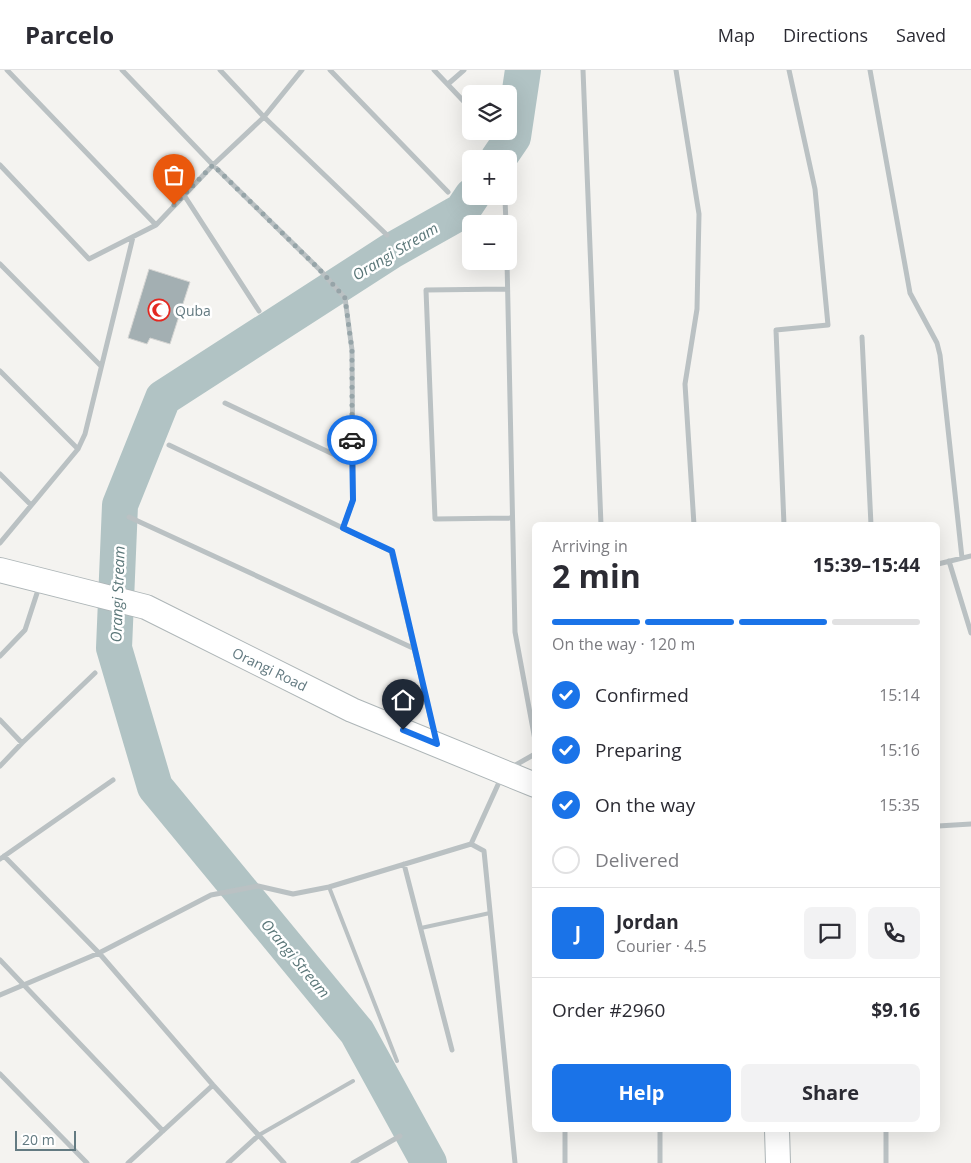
<!DOCTYPE html>
<meta charset="utf-8">
<style>
:root{--surface:#fff;--page:#f2f2f3;--text:#2b2b33;--muted:#7c7c81;--line:#e1e1e2;--accent:#1a73e8}
body{margin:0;font-family:"Open Sans",sans-serif;background:var(--page);color:var(--text);height:100vh;display:flex;flex-direction:column;font-size:19px;white-space:nowrap}
*{box-sizing:border-box;margin:0}
p{font-size:16px;color:var(--muted)}
.icon{flex:none;width:28px;height:28px;fill:none;stroke:currentColor;stroke-width:2;stroke-linecap:round;stroke-linejoin:round}
.map{position:relative;flex:1;overflow:hidden}
.sheet{position:absolute;left:532px;top:452px;width:408px;height:610px;display:flex;flex-direction:column;background:var(--surface);border-radius:8px;box-shadow:0 5px 20px #0002}
.sheet>*{flex:none}
.fabs{position:absolute;left:462px;top:15px;display:grid;gap:10px}
.fabs a{display:grid;place-items:center;width:55px;height:55px;border-radius:8px;background:var(--surface);box-shadow:0 5px 20px #0002;font-size:25px}
.scale{position:absolute;left:15px;bottom:12px;width:61px;box-sizing:border-box;padding-left:5px;border:2px solid #637a81;border-top:0;font-size:14px;line-height:18px;white-space:nowrap;color:#637a81;-webkit-text-stroke:4px #fff;paint-order:stroke}
.pin{position:absolute;display:grid;place-items:center;width:42px;height:42px;color:#fff;margin:-51px -21px;border-radius:50% 50% 50% 0;rotate:-45deg;box-shadow:0 0 5px #0007}
.pin .icon{rotate:45deg}
.courier{position:absolute;display:grid;place-items:center;width:50px;height:50px;margin:-25px;border:4px solid #1a73e8;border-radius:50%;background:#fff;color:#222;box-shadow:0 1px 6px #0007}
.summary em{font-style:normal;font-weight:700}
.summary div{display:flex;flex-direction:column-reverse}
.summary{display:flex;align-items:center;justify-content:space-between;height:85px;padding:0 20px}
h1{font-size:32px;font-weight:700;line-height:38px}
.bar{display:grid;grid-template-columns:repeat(4,1fr);gap:8px 5px;align-content:center;height:60px;padding:0 20px}
.bar i{height:6px;border-radius:4px;background:var(--line)}
.bar .current{background:var(--accent)}
.bar p{grid-column:span 4}
.line{display:flex;align-items:center;gap:12px;padding:0 20px;border-top:1px solid var(--line)}
.line div{flex:1}
.round{display:grid;place-items:center;flex:none;width:52px;height:52px;border-radius:8px;background:var(--page)}
ol{padding:0 20px;list-style:none}
li{display:flex;align-items:center;gap:15px;height:55px}
li p{margin-inline-start:auto}
li .icon{padding:5px;border-radius:50%;background:var(--accent);color:#fff;stroke-width:4}
li:last-child{color:var(--muted)}
li i{width:28px;height:28px;border:2px solid var(--line);border-radius:50%}
.button{display:flex;gap:10px;margin-top:auto;padding:10px 20px}
.button a{flex:1;height:58px;border-radius:8px;background:var(--accent);color:#fff;font-size:20px;font-weight:700;line-height:58px;text-align:center}
.button a+a{background:var(--page);color:var(--text)}
header{display:flex;align-items:center;gap:30px;box-sizing:border-box;height:70px;padding:0 25px;background:var(--surface);border-bottom:1px solid var(--line)}
header strong{font-size:24px}
nav{display:flex;gap:28px;margin-inline-start:auto;font-size:18px}
.map>svg:first-child{display:block}
.lines{fill:none;stroke-linecap:round;stroke-linejoin:round}
.river{stroke:#b1c3c4;stroke-width:36}
.building{fill:#a3afb2;stroke:#d5d5d3}
.secondary-casing{stroke:#adb5b7;stroke-width:26}
.lane{stroke:#bac1c3;stroke-width:4}
.street{stroke:#bac1c3;stroke-width:5}
.secondary{stroke:#fff;stroke-width:24}
.done{stroke:#96a4a8;stroke-width:5;stroke-dasharray:0 9}
.route{stroke:#1a73e8;stroke-width:6}
.labels{text-anchor:middle;dominant-baseline:central;stroke-width:5;stroke-linejoin:round;paint-order:stroke}
.poi-label{font-size:14px;fill:#637a81;stroke:#fff;text-anchor:start}
.street-label{font-size:14px;fill:#637a81;stroke:#fff}
.water-label{font-size:15px;font-style:italic;fill:#5a7678;stroke:#fff}
</style>
<header>
<strong>Parcelo</strong>
<nav><a>Map</a><a>Directions</a><a>Saved</a></nav>
</header>
<div class="map">
<svg width="971" height="1093" viewBox="0 0 971 1093">
<rect width="100%" height="100%" fill="#f4f3f0"/>
<g class="lines">
<path class="river" d="M498,89L513,67L523,0
M429,1093L357,962L155,717L114,578L120,435L163,328L391,181L462,141L472,126"/>
</g>
<path class="building" d="M149,199L190,212L170,274L150,268L147,274L128,268Z"/>
<g class="lines">
<g class="secondary-casing">
<path id="secondary" d="M0,500L146,537L352,640L535,715
M777,1060L778,1093"/>
</g>
<path class="lane" d="M329,817L397,991
M421,858L490,843
M259,1065L353,1011"/>
<path class="street" d="M7,0L156,155L213,95L264,47L302,0
M122,0L213,95L320,200L345,228L352,280L353,430L343,458
M220,0L264,47L387,165
M330,0L448,122
M434,0L471,39
M583,0L601,455
M676,0L699,144L697,239L685,314L694,455
M870,0L910,223L937,273L940,285L962,488
M448,14L464,0
M0,95L89,189L156,155
M184,125L259,241
M505,129L506,154
M507,191L515,562L535,670
M0,194L101,296
M507,219L426,220L435,449L512,448
M862,267L871,455
M0,301L78,379
M225,333L352,393
M169,375L391,481L435,667
M0,404L31,435
M129,447L415,579
M784,455L776,260L828,255L815,119L789,0
M0,473L78,379L85,364L133,167
M949,491L971,563
M938,494L971,486
M0,586L25,560L39,517
M0,650L22,673
M0,696L22,673L95,603
M512,697L535,684
M938,756L971,754
M471,774L484,781L515,1093
M4,786L99,883L213,1015L284,1093
M0,789L113,710
M404,794L452,980
M0,890L163,1061
M0,925L99,883L211,825L258,816L293,824L329,817L471,774L501,708
M0,1004L87,1093
M660,1060V1093
M886,1060V1093
M128,1093L213,1015
M228,1093L259,1065
M353,1093L400,1066
M565,1093V1060"/>
<use href="#secondary" class="secondary"/>
</g>
<g class="lines">
<path class="done" d="M174,135L213,95L320,200L345,228L352,280V370"/>
<path class="route" d="M352,370L353,430L343,458L392,481L437,674L403,660"/>
</g>
<defs>
<g id="mosque-ring" transform="scale(1.125)"><circle r="9.5" fill="#fff" stroke="#e32821" stroke-width="1.5"/><path d="M3.5-4.9A6 6 0 1 0 3.5 4.9A5 5 0 1 1 3.5-4.9Z" fill="#e32821"/></g>
</defs>
<g fill-rule="evenodd">
<use href="#mosque-ring" x="159" y="240"/>
</g>
<g class="labels">
<g class="poi-label">
<text x="175" y="240">Quba</text>
</g>
<g class="street-label">
<text transform="translate(270 599) rotate(26)">Orangi Road</text>
</g>
<g class="water-label">
<text transform="translate(395 181) rotate(-31)">Orangi Stream</text>
<text transform="translate(117 524) rotate(-88)">Orangi Stream</text>
<text transform="translate(296 888) rotate(50)">Orangi Stream</text>
</g>
</g>
</svg>
<div class="fabs">
<a><svg class="icon" aria-label="layers" viewBox="0 0 24 24"><path d="M12 4l9 5-9 5-9-5zM3 14l9 5 9-5"/></svg></a>
<a>+</a>
<a>−</a>
</div>
<div class="scale">20 m</div>
<div class="pin" style="left:174px;top:135px;background:#ea580c"><svg class="icon" aria-label="bag" viewBox="0 0 24 24"><path d="M5 8h14l-1 12H6zM9 8a3 3 0 0 1 6 0"/></svg></div>
<div class="pin" style="left:403px;top:660px;background:#1f2937"><svg class="icon" aria-label="home" viewBox="0 0 24 24"><path d="M3 11l9-7 9 7M6 9v11h12V9"/></svg></div>
<div class="courier" style="left:352px;top:370px"><svg class="icon" aria-label="car" viewBox="0 0 24 24"><path d="M5 17H2v-5l4-1 3-4h7l3 4 3 1v5h-3M9 17h6M6 11h13"/><circle cx="7" cy="17" r="2"/><circle cx="17" cy="17" r="2"/></svg></div>
<section class="sheet">
<div class="summary"><div><h1>2 min</h1><p>Arriving in</p></div><em>15:39–15:44</em></div>
<div class="bar"><i class="current"></i><i class="current"></i><i class="current"></i><i></i><p>On the way · 120 m</p></div>
<ol>
<li><svg class="icon" aria-label="check" viewBox="0 0 24 24"><path d="M5 12l5 5 9-10"/></svg>Confirmed<p>15:14</p></li>
<li><svg class="icon" aria-label="check" viewBox="0 0 24 24"><path d="M5 12l5 5 9-10"/></svg>Preparing<p>15:16</p></li>
<li><svg class="icon" aria-label="check" viewBox="0 0 24 24"><path d="M5 12l5 5 9-10"/></svg>On the way<p>15:35</p></li>
<li><i></i>Delivered</li>
</ol>
<div class="line" style="height:90px"><b class="round" style="background:var(--accent);color:#fff">J</b><div><b>Jordan</b><p>Courier · 4.5</p></div><a class="round"><svg class="icon" aria-label="chat" viewBox="0 0 24 24"><path d="M4 5h16v11H9l-5 4z"/></svg></a><a class="round"><svg class="icon" aria-label="phone" viewBox="0 0 24 24"><path d="M5 4h4l2 5-3 2q2 4 5 5l2-3 5 2v4C11 20 4 13 5 4z"/></svg></a></div>
<div class="line" style="height:65px"><div>Order #2960</div><b>$9.16</b></div>
<div class="button"><a>Help</a><a>Share</a></div>
</section>
</div>
